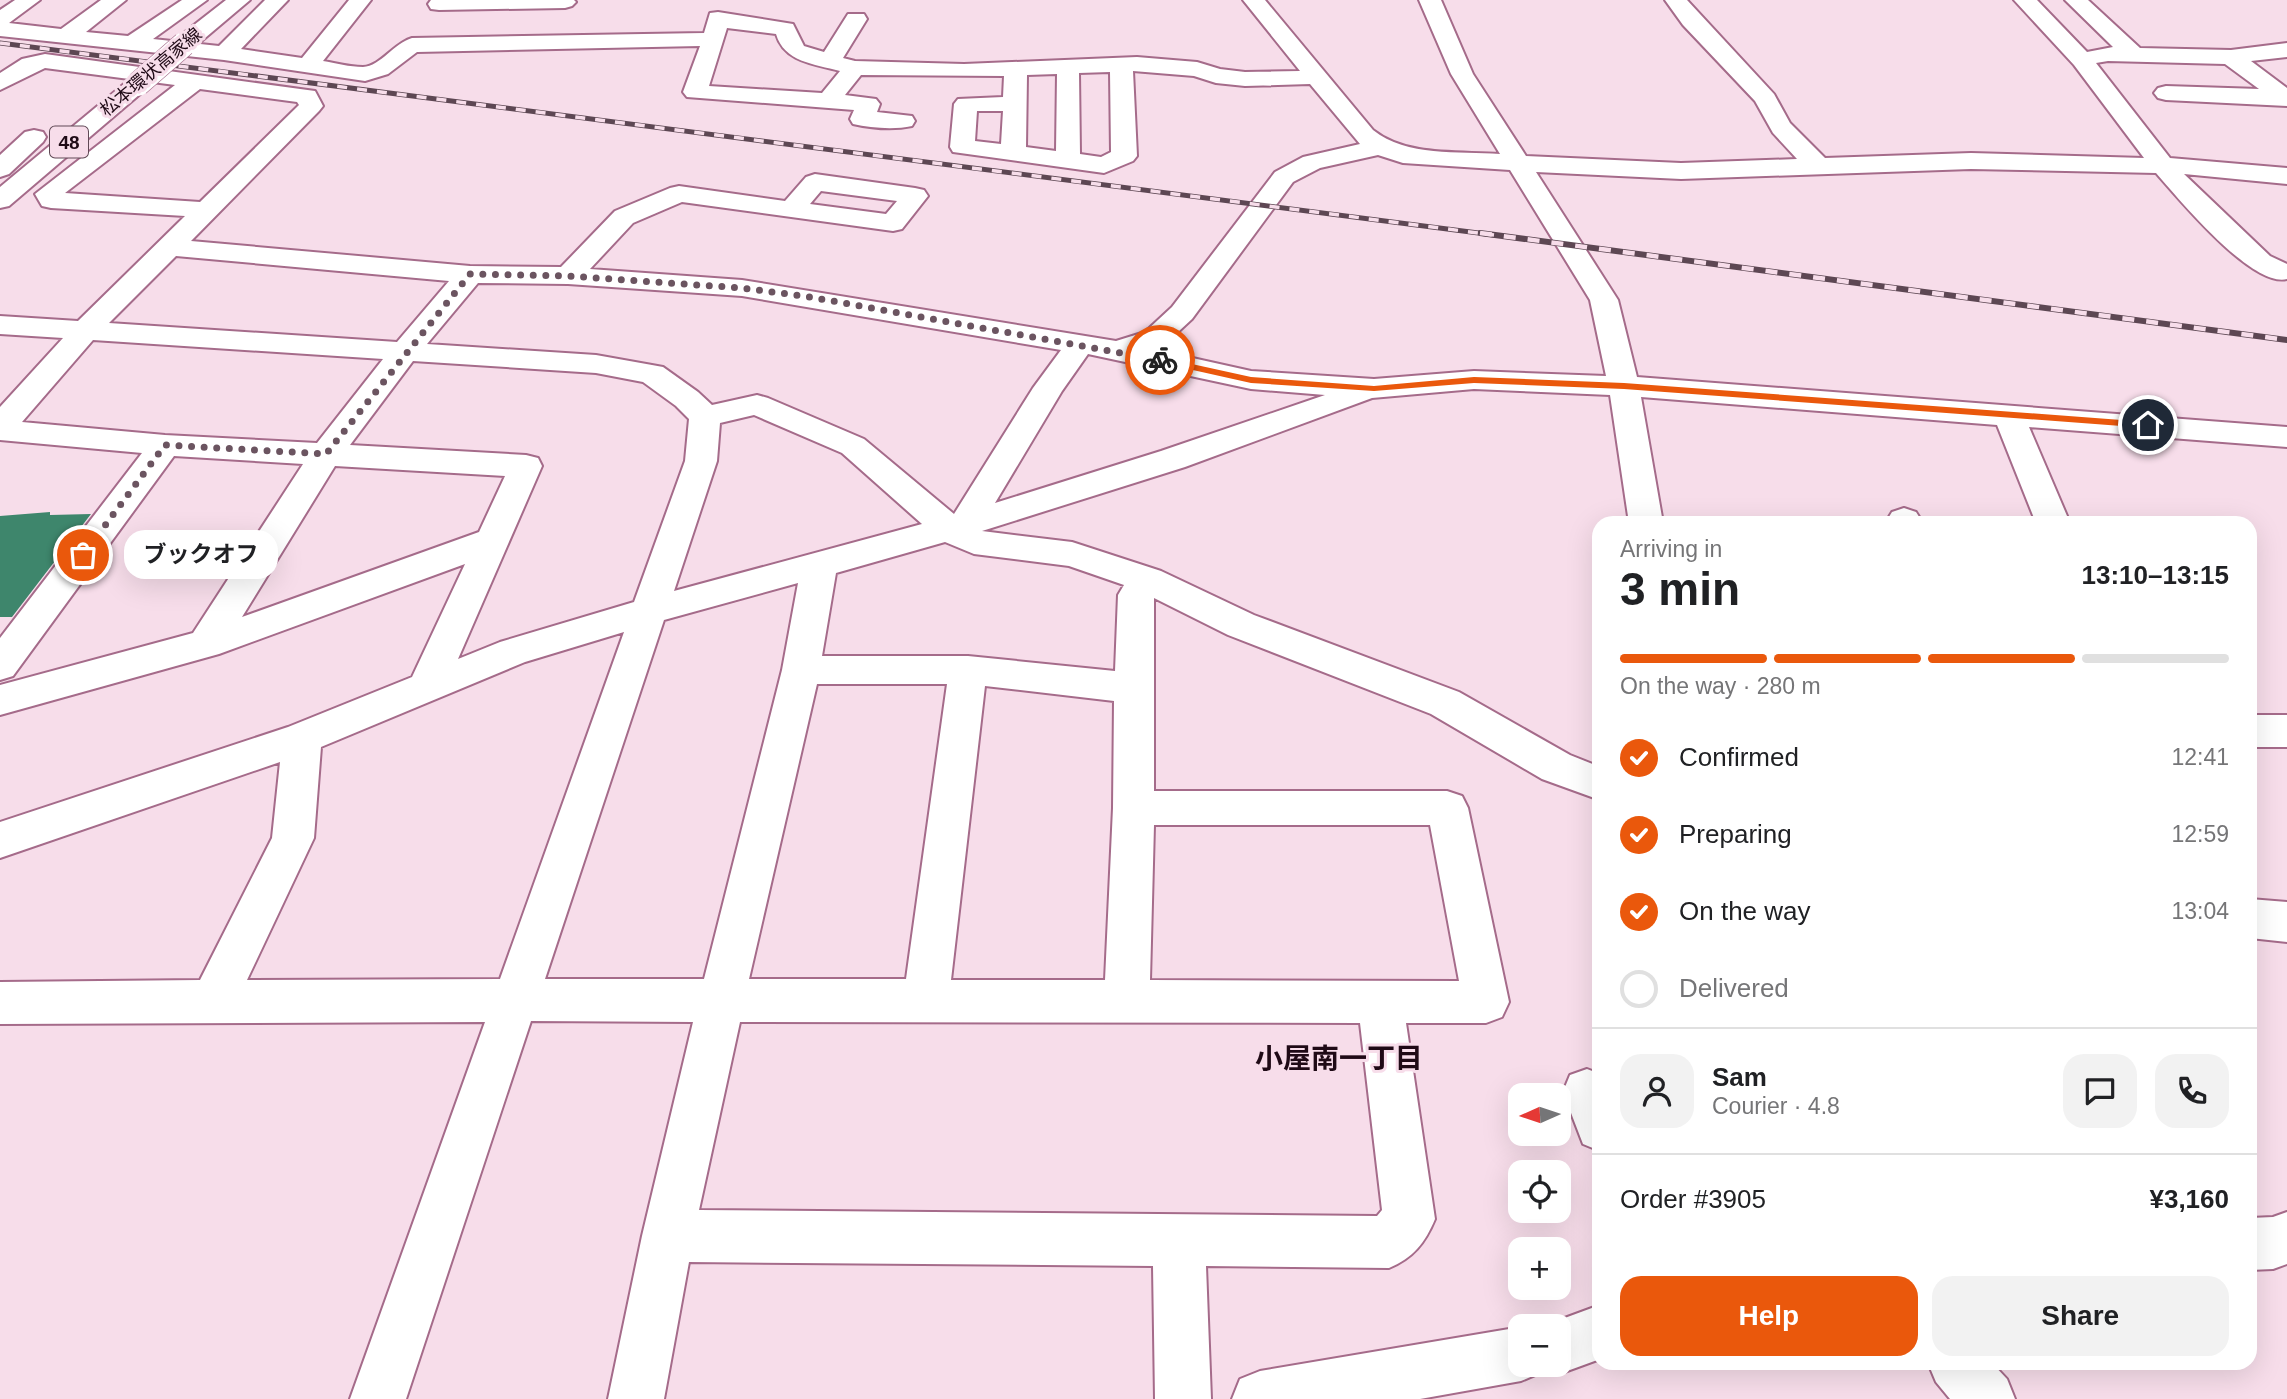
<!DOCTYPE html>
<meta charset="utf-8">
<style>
:root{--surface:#fff;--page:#f2f2f2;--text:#202124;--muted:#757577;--line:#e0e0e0;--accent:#ea580c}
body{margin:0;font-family:Arial,"Noto Sans JP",sans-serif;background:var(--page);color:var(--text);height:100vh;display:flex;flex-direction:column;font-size:26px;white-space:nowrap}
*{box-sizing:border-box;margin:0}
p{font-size:23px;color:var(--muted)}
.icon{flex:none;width:38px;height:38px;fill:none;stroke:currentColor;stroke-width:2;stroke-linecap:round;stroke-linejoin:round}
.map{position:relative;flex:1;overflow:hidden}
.details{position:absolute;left:1592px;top:516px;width:665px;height:854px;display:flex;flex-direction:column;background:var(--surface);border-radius:21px;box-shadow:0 7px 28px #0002}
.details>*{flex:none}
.needle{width:46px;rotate:267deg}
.controls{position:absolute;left:1508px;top:1083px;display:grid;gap:14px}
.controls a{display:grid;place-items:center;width:63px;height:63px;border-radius:14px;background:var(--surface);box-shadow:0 7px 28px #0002;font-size:35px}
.pin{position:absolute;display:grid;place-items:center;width:60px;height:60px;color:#fff;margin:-30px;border:4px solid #fff;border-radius:50%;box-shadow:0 2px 7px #0007}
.courier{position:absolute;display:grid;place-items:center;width:70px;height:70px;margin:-35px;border:5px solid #ea580c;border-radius:50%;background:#fff;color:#222;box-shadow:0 2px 9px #0007}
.bubble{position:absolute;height:49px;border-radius:21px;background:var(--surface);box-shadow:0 7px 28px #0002;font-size:23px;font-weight:700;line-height:49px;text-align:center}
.overview em{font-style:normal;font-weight:700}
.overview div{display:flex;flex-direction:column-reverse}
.overview{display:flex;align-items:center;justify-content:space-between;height:119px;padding:0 28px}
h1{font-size:46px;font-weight:700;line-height:52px}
.bar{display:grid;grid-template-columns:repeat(4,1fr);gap:10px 7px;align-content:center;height:84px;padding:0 28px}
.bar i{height:9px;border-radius:5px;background:var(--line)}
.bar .current{background:var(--accent)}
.bar p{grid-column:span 4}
.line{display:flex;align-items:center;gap:18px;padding:0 28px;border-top:2px solid var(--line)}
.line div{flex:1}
.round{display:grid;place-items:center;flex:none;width:74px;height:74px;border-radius:21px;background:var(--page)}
ol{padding:0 28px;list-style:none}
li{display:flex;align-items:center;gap:21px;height:77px}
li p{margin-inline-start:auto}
li .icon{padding:7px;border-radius:50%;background:var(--accent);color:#fff;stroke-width:4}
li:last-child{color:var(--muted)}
li i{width:38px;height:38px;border:4px solid var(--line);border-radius:50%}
.cta{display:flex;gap:14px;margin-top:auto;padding:14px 28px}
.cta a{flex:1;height:80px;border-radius:21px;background:var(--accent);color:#fff;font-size:28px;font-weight:700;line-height:80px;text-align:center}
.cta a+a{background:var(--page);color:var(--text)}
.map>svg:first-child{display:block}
.building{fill:#3e866c}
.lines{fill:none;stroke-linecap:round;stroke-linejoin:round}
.minor-casing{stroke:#a56b8a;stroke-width:4}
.major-casing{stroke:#a56b8a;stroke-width:4}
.minor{fill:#fff;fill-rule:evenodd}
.major{fill:#fff;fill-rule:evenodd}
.rail-far1-casing{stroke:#5d4753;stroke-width:5}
.rail-casing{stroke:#5d4753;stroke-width:6}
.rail-far1{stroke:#f7ddea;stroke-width:3.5;stroke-dasharray:10;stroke-linecap:butt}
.rail{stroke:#f7ddea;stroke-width:4.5;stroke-dasharray:12;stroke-linecap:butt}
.major-bridge-casing{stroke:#a56b8a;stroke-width:25;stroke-linecap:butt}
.major-bridge{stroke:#fff;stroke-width:24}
.route{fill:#ea580c}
.done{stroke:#6b5460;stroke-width:7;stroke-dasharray:0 12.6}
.labels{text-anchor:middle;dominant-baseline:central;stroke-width:6;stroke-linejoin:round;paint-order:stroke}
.far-street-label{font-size:18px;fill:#1f0a16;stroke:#f7ddea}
.shield{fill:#f7ddea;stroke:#604956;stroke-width:2}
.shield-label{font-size:19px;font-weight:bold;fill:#1f0a16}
.near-neighbourhood-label{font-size:28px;font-weight:bold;fill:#1f0a16;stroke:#f7ddea}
</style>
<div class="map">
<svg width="2287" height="1399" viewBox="0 0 2287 1399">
<rect width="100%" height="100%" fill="#f7ddea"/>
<path class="building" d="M50,512V515L91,514L12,617H0V516Z"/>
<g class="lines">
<g class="minor-casing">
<path id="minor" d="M15,0H40L9,23L61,29L101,0H126L86,32L128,36L182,0H207L153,39L219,46L265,0H288L241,49L302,58L349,0H371L323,61C335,63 350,67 363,67C381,66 394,43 412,38L704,33L710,13L718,12L793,24L804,46L824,52L848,14H864L867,19L843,58L855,61L964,64L1137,57L1197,62L1220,69L1245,72L1300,71L1243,0H1265L1373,130C1407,157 1458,151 1500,154L1451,74L1419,0H1441L1473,74L1526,156L1681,163L1797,159L1773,133L1755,101L1683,25L1665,0H1687L1774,94L1790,123L1825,158L1971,153L2144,158L2074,65L2014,0H2037L2087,52L2113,47L2065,0H2088L2140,48L2231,50L2287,43V57L2251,61L2287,88V106L2166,100L2158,98L2154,93L2158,88L2166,86L2259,89L2225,64L2108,61L2096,63L2170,158L2287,168V184L2184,174L2270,256L2287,264V279C2252,288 2178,198 2156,173L1971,169L1681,179L1536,172L1618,300L1637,377L2287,427V447L2029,427L2070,523H2036L1997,425L1641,397L1663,523H1629L1610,395L1474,389L1372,398L1185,467L982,531L1072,542L1161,571L1254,615L1459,692L1570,755L1600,767V800L1542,779L1431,714L1228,635L1154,598V791H1447L1462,796L1468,808L1509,1002L1502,1017L1486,1023H1406L1435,1219C1425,1243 1413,1258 1389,1268L1206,1266L1211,1399H1155L1153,1266L689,1262L664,1399H608L642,1236L693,1022L531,1021L406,1399H350L485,1022L0,1024V982L200,980L272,838L280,762L0,858V822L288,727L412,677L465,564L219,654L0,715V685L193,633L303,464L174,456L13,676L0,680V638L142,453L0,440V407L63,338L0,334V316L78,321L185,216L51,208L42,206L35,194L175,85L45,68L0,90V73L22,59L45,54L315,91L323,106L319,111L191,241L470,266L561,267L615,211L670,188L679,186L785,201L806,177L815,174L915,188L924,190L928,196L902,229L893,231L682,202L633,223L590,269L742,280L1116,341L1145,332L1172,307L1275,172L1303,157L1360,144L1310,84L1245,86L1216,83L1194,76L1133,71L1137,156L1133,161L1104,173L953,152L950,147L954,104L958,99L1003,97L1004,76L861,75L845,95L876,99L880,104L877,112L912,116L915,121L912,126C894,130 871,128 853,124L850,119L854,110L687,97L683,92L700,46L417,52L388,74L365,81L224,60L0,36V10ZM727,28L776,34C784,62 814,64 840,71L822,93L709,86ZM1110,72L1111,152L1101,157L1080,154L1079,73ZM1057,74L1056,151L1026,147L1027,75ZM200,89L297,102L299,105L200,202L65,193ZM977,111H1003L1001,144L975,141ZM1378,155L1403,163L1510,170L1590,300L1606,376L1474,371L1374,379L1251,371L1152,349L1165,344L1192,319L1293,182L1320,168ZM821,191L897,201L886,214L810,204ZM176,256L449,281L397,342L109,323ZM478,283L568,284L742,296L1061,350L1033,388L954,514L864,439L768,398L757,395L712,405L698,392L663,367L652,365L596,355L427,344ZM93,340L383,359L317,443L165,435L22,422ZM1088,354L1251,389L1325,395L1161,451L995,503L1062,391ZM413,361L596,373L643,382L676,406L689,419L685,461L634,602L500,642L458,659L542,466L538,458L526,455L350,445ZM754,415L842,453L922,524L674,591L717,461L720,423ZM335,466L505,476L479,532L242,617ZM945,542L974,554L1069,566L1124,585L1118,595L1115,671L968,656H822L836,573ZM798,583L782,670L704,979H545L664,620ZM624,632L500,979L247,980L314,838L321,747L525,662ZM817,684H947L906,979H749ZM985,686L1114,701L1113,808L1105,980H951ZM1154,825H1430L1459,981L1150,980ZM740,1022L1360,1023L1382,1210L1377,1216L699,1210Z
M431,0H574L576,2L572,6L565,8L439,10L431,9L428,4Z
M34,130L43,132L46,137L43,142L9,174L0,177V155L25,132Z
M1904,508L1916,512L1923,523H1889L1887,520L1892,512Z
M2250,715H2287V747H2250Z
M2250,899L2287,902V942L2250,938Z
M1587,1069L1600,1074V1151L1583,1144L1563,1092L1570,1075Z
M2287,1212V1264L2273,1269L2250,1270V1218L2273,1217Z
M1600,1305V1359L1559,1374L1543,1368L1540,1373L1521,1381L1420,1399H1232L1240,1379L1260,1371L1521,1327V1365H1559V1326H1543Z
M1928,1363H1992L2007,1379L2015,1399H1950L1936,1382Z"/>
</g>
<g class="major-casing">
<path id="major" d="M226,0H250L192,49H176L173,44L176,39Z
M138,77L146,79L150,84L146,89L9,206L0,208V187L130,79Z"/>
</g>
<use href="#minor" class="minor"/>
<use href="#major" class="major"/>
<g class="rail-far1-casing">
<path id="rail-far1" d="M0,43L1494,235"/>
</g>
<g class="rail-casing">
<path id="rail" d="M1480,233L2287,340"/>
</g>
<use href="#rail-far1" class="rail-far1"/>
<use href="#rail" class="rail"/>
<g class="major-bridge-casing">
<path id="major-bridge" d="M138,84L184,44"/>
</g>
<use href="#major-bridge" class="major-bridge"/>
</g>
<path class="route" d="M1160,357L1251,377L1374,386L1474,377L1624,383L2148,422L2153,425L2148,428L1624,389L1474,383L1374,391L1251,383L1157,362V358Z"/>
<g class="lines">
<path class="done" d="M83,555L165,445L326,454L470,274L568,276L742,288L810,297L1160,360"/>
</g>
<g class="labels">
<g class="far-street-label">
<text transform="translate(151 72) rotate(-40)">松本環状高家線</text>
</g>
<rect class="shield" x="50" y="126.5" width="38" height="31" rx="5"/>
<g class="shield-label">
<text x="69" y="142">48</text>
</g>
<g class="near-neighbourhood-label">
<text x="1339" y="1058">小屋南一丁目</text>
</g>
</g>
</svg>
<div class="controls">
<a><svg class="needle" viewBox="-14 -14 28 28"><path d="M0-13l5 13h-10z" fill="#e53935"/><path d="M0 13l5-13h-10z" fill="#757577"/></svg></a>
<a><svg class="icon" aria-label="locate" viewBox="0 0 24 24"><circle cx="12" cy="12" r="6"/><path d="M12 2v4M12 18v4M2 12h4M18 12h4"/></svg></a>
<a>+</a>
<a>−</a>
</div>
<div class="pin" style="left:83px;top:555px;background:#ea580c"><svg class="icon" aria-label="bag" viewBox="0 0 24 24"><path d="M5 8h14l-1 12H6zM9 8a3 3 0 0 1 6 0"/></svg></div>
<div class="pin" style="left:2148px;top:425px;background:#1f2937"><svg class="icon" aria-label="home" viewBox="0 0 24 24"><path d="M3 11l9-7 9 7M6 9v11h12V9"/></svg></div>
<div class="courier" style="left:1160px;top:360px"><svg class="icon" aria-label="bike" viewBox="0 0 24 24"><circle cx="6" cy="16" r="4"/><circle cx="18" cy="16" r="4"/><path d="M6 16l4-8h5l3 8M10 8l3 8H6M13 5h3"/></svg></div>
<div class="bubble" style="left:124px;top:530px;width:154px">ブックオフ</div>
<section class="details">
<div class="overview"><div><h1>3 min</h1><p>Arriving in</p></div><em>13:10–13:15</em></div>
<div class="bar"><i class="current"></i><i class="current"></i><i class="current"></i><i></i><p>On the way · 280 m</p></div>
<ol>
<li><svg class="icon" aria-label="check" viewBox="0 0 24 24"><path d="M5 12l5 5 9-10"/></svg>Confirmed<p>12:41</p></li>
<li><svg class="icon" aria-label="check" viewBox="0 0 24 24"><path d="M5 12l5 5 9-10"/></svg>Preparing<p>12:59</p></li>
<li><svg class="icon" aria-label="check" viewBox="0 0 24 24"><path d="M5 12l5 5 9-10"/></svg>On the way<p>13:04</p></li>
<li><i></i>Delivered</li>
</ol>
<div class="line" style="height:126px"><a class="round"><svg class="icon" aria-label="person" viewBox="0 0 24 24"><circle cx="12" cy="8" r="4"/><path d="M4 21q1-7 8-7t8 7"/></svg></a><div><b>Sam</b><p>Courier · 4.8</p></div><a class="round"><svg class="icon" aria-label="chat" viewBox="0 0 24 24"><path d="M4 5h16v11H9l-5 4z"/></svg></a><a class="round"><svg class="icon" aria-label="phone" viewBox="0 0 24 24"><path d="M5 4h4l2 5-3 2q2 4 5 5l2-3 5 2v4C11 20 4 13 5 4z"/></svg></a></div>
<div class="line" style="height:91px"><div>Order #3905</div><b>¥3,160</b></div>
<div class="cta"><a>Help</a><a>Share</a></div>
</section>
</div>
